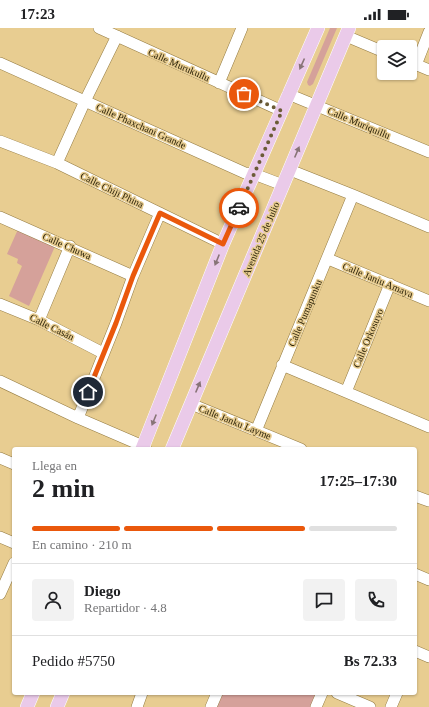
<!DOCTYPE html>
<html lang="es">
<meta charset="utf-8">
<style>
:root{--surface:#fff;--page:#f2f2f2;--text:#202124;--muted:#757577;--line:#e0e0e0;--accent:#ea580c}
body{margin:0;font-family:Georgia,serif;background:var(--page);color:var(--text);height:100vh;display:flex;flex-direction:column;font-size:15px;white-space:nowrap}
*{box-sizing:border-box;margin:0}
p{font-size:13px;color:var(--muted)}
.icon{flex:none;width:22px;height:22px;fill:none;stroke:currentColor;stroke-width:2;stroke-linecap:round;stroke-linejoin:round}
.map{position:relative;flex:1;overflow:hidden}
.drawer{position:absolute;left:12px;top:419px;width:405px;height:248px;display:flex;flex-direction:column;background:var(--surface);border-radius:4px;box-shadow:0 1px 3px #0004}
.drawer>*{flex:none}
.fabs{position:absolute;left:377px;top:12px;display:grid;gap:8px}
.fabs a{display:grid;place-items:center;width:40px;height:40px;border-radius:4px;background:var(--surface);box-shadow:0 1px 3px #0004;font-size:20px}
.pin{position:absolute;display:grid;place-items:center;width:34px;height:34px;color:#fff;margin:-17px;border:2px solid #fff;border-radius:50%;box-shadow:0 1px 4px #0007}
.courier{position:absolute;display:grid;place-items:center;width:40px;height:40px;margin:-20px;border:3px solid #ea580c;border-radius:50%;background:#fff;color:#222;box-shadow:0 1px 5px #0007}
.overview em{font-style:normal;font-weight:800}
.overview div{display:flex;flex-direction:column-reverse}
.overview{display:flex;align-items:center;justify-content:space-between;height:68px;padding:0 20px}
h1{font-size:26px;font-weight:800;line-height:30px}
.bar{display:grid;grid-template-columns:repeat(4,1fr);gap:6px 4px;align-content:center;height:48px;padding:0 20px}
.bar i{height:5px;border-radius:3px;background:var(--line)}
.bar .on{background:var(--accent)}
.bar p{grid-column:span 4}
.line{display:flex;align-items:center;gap:10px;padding:0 20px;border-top:1px solid var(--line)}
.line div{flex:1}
.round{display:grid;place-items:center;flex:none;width:42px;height:42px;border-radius:4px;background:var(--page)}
.status{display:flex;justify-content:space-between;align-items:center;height:28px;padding:0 20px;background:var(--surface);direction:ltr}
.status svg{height:11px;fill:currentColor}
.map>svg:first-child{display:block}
.green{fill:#d5a19a}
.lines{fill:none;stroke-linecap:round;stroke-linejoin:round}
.minor-casing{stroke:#957c42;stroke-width:12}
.major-casing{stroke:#fff;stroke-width:14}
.minor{stroke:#fff;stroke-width:11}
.major{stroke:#eacae9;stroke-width:13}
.oneway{fill:#887477}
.done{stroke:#6b5b36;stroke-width:4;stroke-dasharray:0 7.2}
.route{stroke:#ea580c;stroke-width:5}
.labels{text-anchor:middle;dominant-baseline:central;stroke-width:3;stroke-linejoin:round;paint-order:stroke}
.street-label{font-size:10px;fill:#271e05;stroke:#e8cd91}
</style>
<div class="status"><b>17:23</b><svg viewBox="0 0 49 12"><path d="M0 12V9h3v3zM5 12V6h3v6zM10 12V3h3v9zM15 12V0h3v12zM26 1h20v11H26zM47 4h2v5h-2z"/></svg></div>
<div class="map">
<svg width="429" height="679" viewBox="0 0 429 679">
<rect width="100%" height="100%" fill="#e8cd91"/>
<path class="green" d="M330,0H337L313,56L310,58L308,57L307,54Z
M19,199L56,216L29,278L9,268L22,238L17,235L18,231L7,226Z
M221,665H319L313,679H215Z"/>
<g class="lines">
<g class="minor-casing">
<path id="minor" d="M99,0L282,83
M346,8L384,24
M410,34L429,42
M0,35L245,145L254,146L283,157
M416,37L429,4
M219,55L242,0
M288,66L429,124
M0,113L57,135L223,216
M57,135L85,73L117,8
M290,142L353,167L429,199
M0,189L133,248
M328,231L429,273
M0,276L39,292L103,325
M39,292L70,218
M282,337L429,399
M0,353L78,390L143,418L146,421
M346,364L390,256
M191,376L301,421
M78,390L116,295L133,248L160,185
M256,403L353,167
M0,430L14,436
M415,468L429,473
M0,509L14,515
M415,546L429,552
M0,566L14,535
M415,623L429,629
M337,665L370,679
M137,679L142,665
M211,679L217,665
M316,679L322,665
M391,679L397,665"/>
</g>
<g class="major-casing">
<path id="major" d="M142,421L223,216L318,0
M172,421L349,0
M27,679L33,665
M57,679L63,665"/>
</g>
<use href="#minor" class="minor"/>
<use href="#major" class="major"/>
</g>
<defs><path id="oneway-solid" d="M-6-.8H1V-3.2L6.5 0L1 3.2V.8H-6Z"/></defs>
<g class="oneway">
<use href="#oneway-solid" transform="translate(302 36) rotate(114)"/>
<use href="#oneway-solid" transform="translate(297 124) rotate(-67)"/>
<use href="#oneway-solid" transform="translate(217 232) rotate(112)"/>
<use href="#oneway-solid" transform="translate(198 359) rotate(-67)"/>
<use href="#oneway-solid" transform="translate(154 392) rotate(112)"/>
</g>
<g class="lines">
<path class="done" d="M239,180L282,83L244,66"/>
<path class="route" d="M88,364L116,295L133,248L160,185L223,216L239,180"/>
</g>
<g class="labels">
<g class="street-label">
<text transform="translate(179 37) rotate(24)">Calle Murukullu</text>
<text transform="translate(359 95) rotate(23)">Calle Muriquillu</text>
<text transform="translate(141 98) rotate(24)">Calle Phaxchani Grande</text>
<text transform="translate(112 162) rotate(26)">Calle Chiji Phina</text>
<text transform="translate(261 211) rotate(-67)">Avenida 25 de Julio</text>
<text transform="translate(67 218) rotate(24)">Calle Chuwa</text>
<text transform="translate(378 252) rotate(23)">Calle Janiu Amaya</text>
<text transform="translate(305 285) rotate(-67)">Calle Pumapunku</text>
<text transform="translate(52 299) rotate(26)">Calle Casán</text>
<text transform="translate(368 310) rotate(-67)">Calle Orkosuyo</text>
<text transform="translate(235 394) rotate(22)">Calle Janku Layme</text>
</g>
</g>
</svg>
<div class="fabs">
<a><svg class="icon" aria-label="layers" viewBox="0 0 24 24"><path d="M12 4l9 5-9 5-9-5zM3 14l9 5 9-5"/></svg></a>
</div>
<div class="pin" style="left:244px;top:66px;background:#ea580c"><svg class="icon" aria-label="bag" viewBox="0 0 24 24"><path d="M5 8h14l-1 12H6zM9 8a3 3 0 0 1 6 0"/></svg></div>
<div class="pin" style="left:88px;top:364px;background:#1f2937"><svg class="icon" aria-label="home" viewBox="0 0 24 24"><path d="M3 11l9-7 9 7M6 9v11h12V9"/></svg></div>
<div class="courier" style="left:239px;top:180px"><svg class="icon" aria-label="car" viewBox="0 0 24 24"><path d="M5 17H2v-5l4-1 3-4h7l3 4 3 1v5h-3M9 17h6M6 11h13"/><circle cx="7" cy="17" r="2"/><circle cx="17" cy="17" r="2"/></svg></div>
<section class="drawer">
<div class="overview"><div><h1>2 min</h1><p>Llega en</p></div><em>17:25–17:30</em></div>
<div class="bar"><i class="on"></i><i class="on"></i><i class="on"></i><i></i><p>En camino · 210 m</p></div>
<div class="line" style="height:72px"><a class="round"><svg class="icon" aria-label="person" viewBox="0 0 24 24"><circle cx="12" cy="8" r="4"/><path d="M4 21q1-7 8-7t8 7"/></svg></a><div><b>Diego</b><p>Repartidor · 4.8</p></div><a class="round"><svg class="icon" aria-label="chat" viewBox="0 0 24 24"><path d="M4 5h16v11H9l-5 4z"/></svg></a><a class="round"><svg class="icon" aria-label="phone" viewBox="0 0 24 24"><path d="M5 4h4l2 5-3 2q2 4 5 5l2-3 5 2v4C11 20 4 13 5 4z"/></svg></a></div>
<div class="line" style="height:52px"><div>Pedido #5750</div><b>Bs 72.33</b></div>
</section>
</div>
